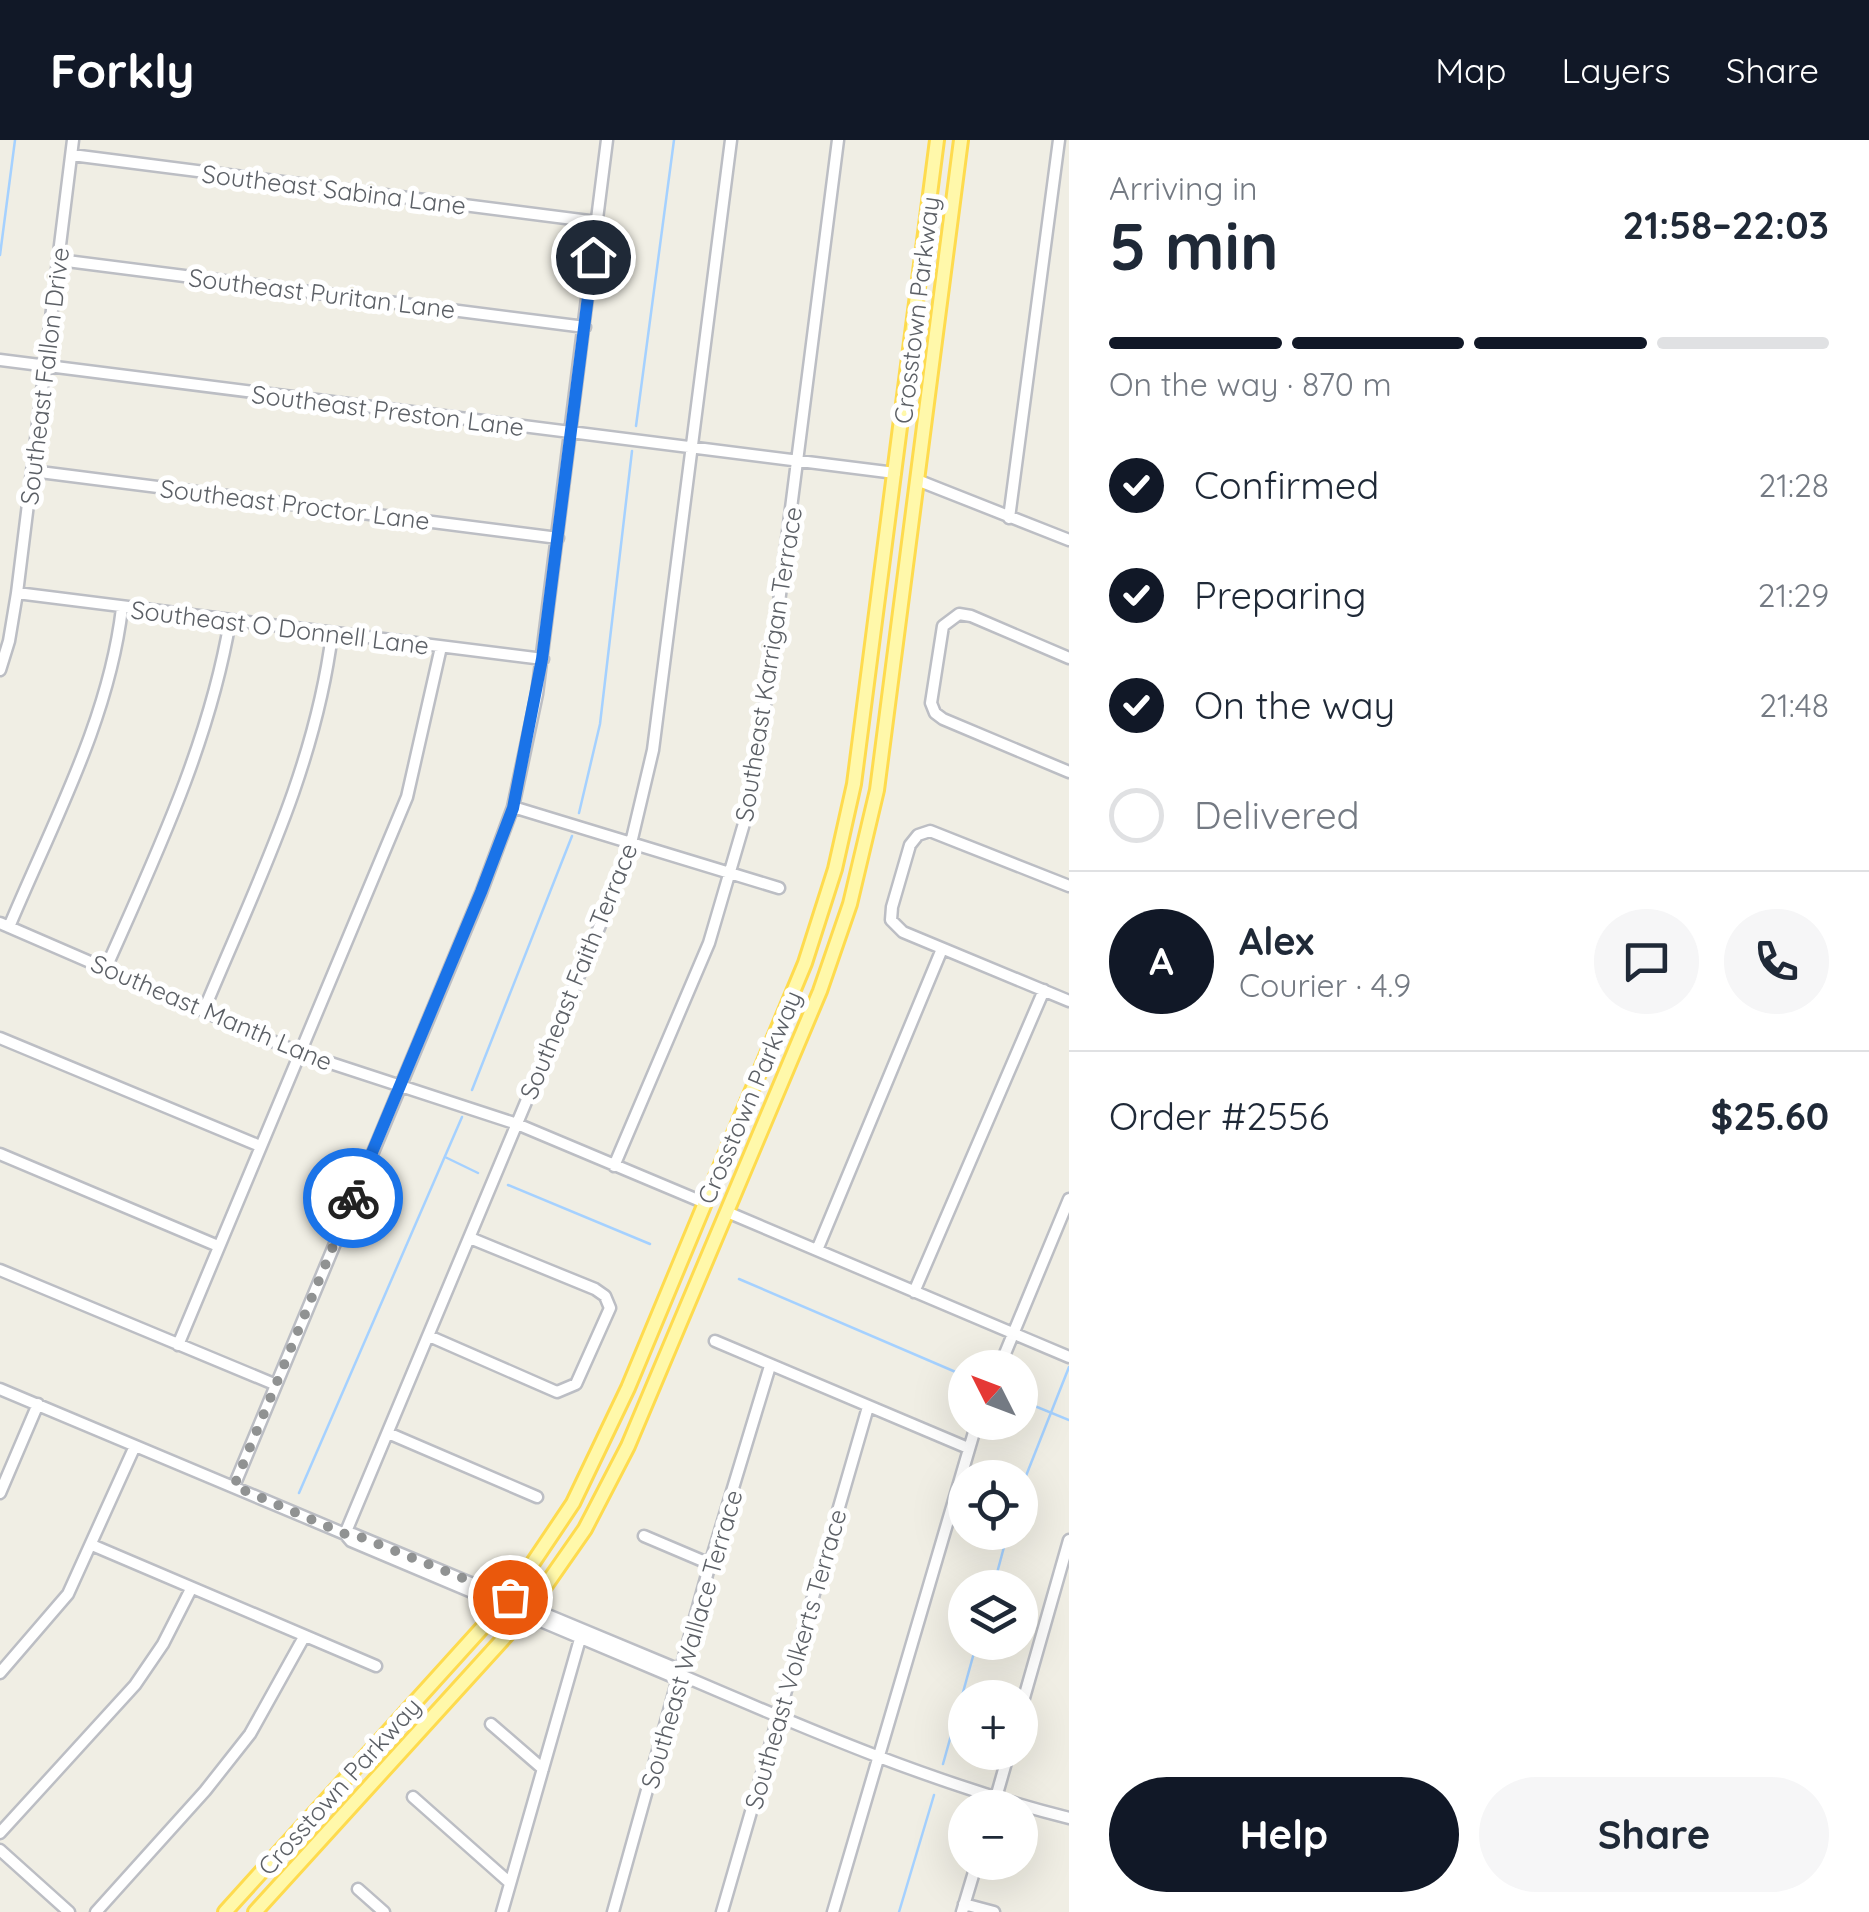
<!DOCTYPE html>
<meta charset="utf-8">
<style>
:root{--surface:#fff;--page:#f6f6f7;--text:#1f2937;--muted:#747a83;--line:#e0e1e3;--accent:#111827}
body{margin:0;font-family:Quicksand,sans-serif;background:var(--page);color:var(--text);height:100vh;display:flex;flex-direction:column;font-size:38px;white-space:nowrap}
*{box-sizing:border-box;margin:0}
p{font-size:32px;color:var(--muted)}
.icon{flex:none;width:55px;height:55px;fill:none;stroke:currentColor;stroke-width:2;stroke-linecap:round;stroke-linejoin:round}
.map{position:relative;flex:1;overflow:hidden}
.sheet{display:flex;flex-direction:column;background:var(--surface);width:800px}
.sheet>*{flex:none}
.needle{width:65px;rotate:312deg}
.tools{position:absolute;left:948px;top:1210px;display:grid;gap:20px}
.tools a{display:grid;place-items:center;width:90px;height:90px;border-radius:50%;background:var(--surface);box-shadow:0 10px 40px #0002;font-size:50px}
.pin{position:absolute;display:grid;place-items:center;width:85px;height:85px;color:#fff;margin:-42px;border:5px solid #fff;border-radius:50%;box-shadow:0 2px 10px #0007}
.courier{position:absolute;display:grid;place-items:center;width:100px;height:100px;margin:-50px;border:8px solid #1a73e8;border-radius:50%;background:#fff;color:#222;box-shadow:0 2px 12px #0007}
.overview em{font-style:normal;font-weight:700}
.overview div{display:flex;flex-direction:column-reverse}
.overview{display:flex;align-items:center;justify-content:space-between;height:170px;padding:0 40px}
h1{font-size:65px;font-weight:700;line-height:75px}
.bar{display:grid;grid-template-columns:repeat(4,1fr);gap:15px 10px;align-content:center;height:120px;padding:0 40px}
.bar i{height:12px;border-radius:8px;background:var(--line)}
.bar .current{background:var(--accent)}
.bar p{grid-column:span 4}
.line{display:flex;align-items:center;gap:25px;padding:0 40px;border-top:2px solid var(--line)}
.line div{flex:1}
.round{display:grid;place-items:center;flex:none;width:105px;height:105px;border-radius:52px;background:var(--page)}
ol{padding:0 40px;list-style:none}
li{display:flex;align-items:center;gap:30px;height:110px}
li p{margin-inline-start:auto}
li .icon{padding:10px;border-radius:50%;background:var(--accent);color:#fff;stroke-width:4}
li:last-child{color:var(--muted)}
li i{width:55px;height:55px;border:5px solid var(--line);border-radius:50%}
.button{display:flex;gap:20px;margin-top:auto;padding:20px 40px}
.button a{flex:1;height:115px;border-radius:60px;background:var(--accent);color:#fff;font-size:40px;font-weight:700;line-height:115px;text-align:center}
.button a+a{background:var(--page);color:var(--text)}
header{display:flex;align-items:center;gap:60px;box-sizing:border-box;height:140px;padding:0 50px;background:var(--accent);color:#fff}
header strong{font-size:48px}
nav{display:flex;gap:55px;margin-inline-start:auto;font-size:35px}
main{display:flex;flex:1;min-height:0}
.map>svg:first-child{display:block}
.lines{fill:none;stroke-linecap:round;stroke-linejoin:round}
.stream{stroke:#a5d1ff;stroke-width:2.5}
.minor-casing{stroke:#bcbec4;stroke-width:15}
.major-casing{stroke:#fedb4e;stroke-width:18}
.minor{stroke:#fff;stroke-width:10}
.major{stroke:#fff8aa;stroke-width:12}
.done{stroke:#909292;stroke-width:10;stroke-dasharray:0 18}
.route{stroke:#1a73e8;stroke-width:12}
.labels{text-anchor:middle;dominant-baseline:central;stroke-width:10;stroke-linejoin:round;paint-order:stroke}
.street-label{font-size:25px;fill:#5c6066;stroke:#fff}
</style>
<header>
<strong>Forkly</strong>
<nav><a>Map</a><a>Layers</a><a>Share</a></nav>
</header>
<main>
<div class="map">
<svg width="1069" height="1772" viewBox="0 0 1069 1772">
<rect width="100%" height="100%" fill="#f0eee4"/>
<g class="lines">
<path class="stream" d="M0,115L15,0
M636,286L674,0
M579,673L600,584L632,311
M472,950L572,696
M445,1017L478,1033
M508,1045L650,1104
M739,1139L965,1236
M1020,1260L1069,1280
M1020,1351L1069,1227
M299,1353L462,977
M993,1448L1008,1392
M943,1624L977,1502
M899,1772L934,1655"/>
<g class="minor-casing">
<path id="minor" d="M72,15L597,82
M59,120L585,187
M0,220L895,333
M32,331L558,398
M917,340L1069,400
M1009,378L1059,0
M17,453L543,519
M1069,518L971,476L959,474L943,486L931,563L935,573L943,579L1069,632
M0,530L9,501L17,453L73,0
M513,667L779,748
M1069,746L930,691L918,695L910,705L892,767L891,780L903,792L1069,861
M0,783L300,913L517,984L705,1063
M9,787C52,684 109,580 122,468
M106,828C156,715 209,604 230,481
M204,870C256,745 315,629 332,494
M0,898L260,1006
M0,1014L218,1106
M614,1026L709,803L750,663L771,525L838,0
M727,1072L1069,1217
M817,1110L942,809
M0,1130L274,1244
M914,1152L1044,850
M429,1196L557,1252L576,1244L610,1168L605,1156L595,1149L470,1098
M715,1201L968,1308
M178,1205L407,657L441,507
M999,1228L1069,1059
M0,1249L345,1394H353L675,1528L681,1535C809,1590 934,1644 1069,1678
M388,1293L537,1357
M234,1346L481,753L513,667L537,554L607,0
M0,1353L38,1264
M345,1394L611,759L631,703L653,610L731,0
M345,1394L351,1401L671,1536L681,1535
M644,1396L710,1424
M92,1405L376,1526
M0,1533L68,1454L135,1306
M1020,1572L1069,1400
M491,1584L543,1629
M413,1657L510,1743
M993,1668L1009,1612
M0,1693L135,1545L163,1504L191,1449
M0,1710L69,1772
M358,1749L384,1772
M964,1764L994,1772
M96,1772L205,1651L250,1594L304,1497
M502,1772L580,1499
M613,1772L710,1424L770,1226
M722,1772L868,1267
M833,1772L977,1282
M962,1772L977,1722"/>
</g>
<g class="major-casing">
<path id="major" d="M225,1772L510,1457L573,1363L628,1248L805,823L835,729L854,644L937,0
M255,1772L525,1475L585,1389L628,1306L820,851L850,764L877,650L961,0"/>
</g>
<use href="#minor" class="minor"/>
<use href="#major" class="major"/>
</g>
<g class="lines">
<path class="done" d="M353,1058L234,1346L345,1394H353L510,1457"/>
<path class="route" d="M353,1058L481,752L513,668L542,519L593,117"/>
</g>
<g class="labels">
<g class="street-label">
<text transform="translate(334 49) rotate(7)">Southeast Sabina Lane</text>
<text transform="translate(322 153) rotate(7)">Southeast Puritan Lane</text>
<text transform="translate(916 170) rotate(-83)">Crosstown Parkway</text>
<text transform="translate(44 236) rotate(-83)">Southeast Fallon Drive</text>
<text transform="translate(388 270) rotate(7)">Southeast Preston Lane</text>
<text transform="translate(295 364) rotate(7)">Southeast Proctor Lane</text>
<text transform="translate(280 487) rotate(7)">Southeast O Donnell Lane</text>
<text transform="translate(768 524) rotate(-81)">Southeast Karrigan Terrace</text>
<text transform="translate(578 831) rotate(-68)">Southeast Faith Terrace</text>
<text transform="translate(212 872) rotate(23)">Southeast Manth Lane</text>
<text transform="translate(749 957) rotate(-67)">Crosstown Parkway</text>
<text transform="translate(691 1499) rotate(-74)">Southeast Wallace Terrace</text>
<text transform="translate(795 1519) rotate(-74)">Southeast Volkerts Terrace</text>
<text transform="translate(339 1646) rotate(-48)">Crosstown Parkway</text>
</g>
</g>
</svg>
<div class="tools">
<a><svg class="needle" viewBox="-14 -14 28 28"><path d="M0-13l5 13h-10z" fill="#e53935"/><path d="M0 13l5-13h-10z" fill="#747a83"/></svg></a>
<a><svg class="icon" aria-label="locate" viewBox="0 0 24 24"><circle cx="12" cy="12" r="6"/><path d="M12 2v4M12 18v4M2 12h4M18 12h4"/></svg></a>
<a><svg class="icon" aria-label="layers" viewBox="0 0 24 24"><path d="M12 4l9 5-9 5-9-5zM3 14l9 5 9-5"/></svg></a>
<a>+</a>
<a>−</a>
</div>
<div class="pin" style="left:510px;top:1457px;background:#ea580c"><svg class="icon" aria-label="bag" viewBox="0 0 24 24"><path d="M5 8h14l-1 12H6zM9 8a3 3 0 0 1 6 0"/></svg></div>
<div class="pin" style="left:593px;top:117px;background:#1f2937"><svg class="icon" aria-label="home" viewBox="0 0 24 24"><path d="M3 11l9-7 9 7M6 9v11h12V9"/></svg></div>
<div class="courier" style="left:353px;top:1058px"><svg class="icon" aria-label="bike" viewBox="0 0 24 24"><circle cx="6" cy="16" r="4"/><circle cx="18" cy="16" r="4"/><path d="M6 16l4-8h5l3 8M10 8l3 8H6M13 5h3"/></svg></div>
</div>
<section class="sheet">
<div class="overview"><div><h1>5 min</h1><p>Arriving in</p></div><em>21:58–22:03</em></div>
<div class="bar"><i class="current"></i><i class="current"></i><i class="current"></i><i></i><p>On the way · 870 m</p></div>
<ol>
<li><svg class="icon" aria-label="check" viewBox="0 0 24 24"><path d="M5 12l5 5 9-10"/></svg>Confirmed<p>21:28</p></li>
<li><svg class="icon" aria-label="check" viewBox="0 0 24 24"><path d="M5 12l5 5 9-10"/></svg>Preparing<p>21:29</p></li>
<li><svg class="icon" aria-label="check" viewBox="0 0 24 24"><path d="M5 12l5 5 9-10"/></svg>On the way<p>21:48</p></li>
<li><i></i>Delivered</li>
</ol>
<div class="line" style="height:180px"><b class="round" style="background:var(--accent);color:#fff">A</b><div><b>Alex</b><p>Courier · 4.9</p></div><a class="round"><svg class="icon" aria-label="chat" viewBox="0 0 24 24"><path d="M4 5h16v11H9l-5 4z"/></svg></a><a class="round"><svg class="icon" aria-label="phone" viewBox="0 0 24 24"><path d="M5 4h4l2 5-3 2q2 4 5 5l2-3 5 2v4C11 20 4 13 5 4z"/></svg></a></div>
<div class="line" style="height:130px"><div>Order #2556</div><b>$25.60</b></div>
<div class="button"><a>Help</a><a>Share</a></div>
</section>
</main>
